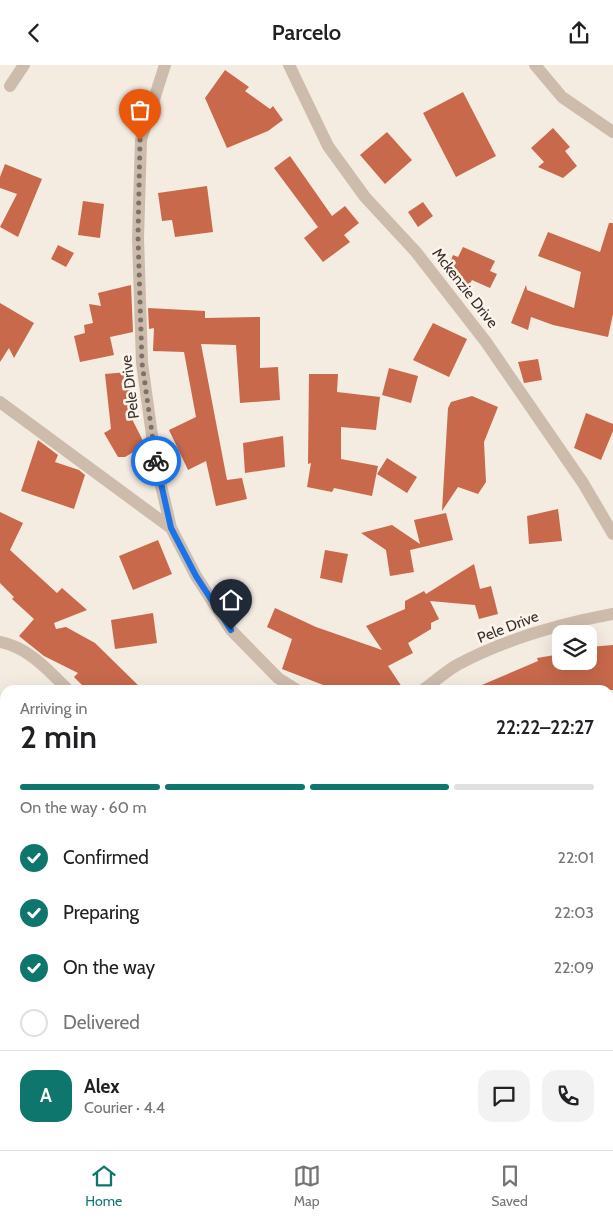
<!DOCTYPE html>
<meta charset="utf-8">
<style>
:root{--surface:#fff;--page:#f2f2f2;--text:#202124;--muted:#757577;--line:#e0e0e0;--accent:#0f766e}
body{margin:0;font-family:Cabin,sans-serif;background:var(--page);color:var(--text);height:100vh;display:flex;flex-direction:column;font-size:19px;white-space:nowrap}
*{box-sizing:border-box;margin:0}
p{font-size:16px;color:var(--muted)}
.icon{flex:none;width:28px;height:28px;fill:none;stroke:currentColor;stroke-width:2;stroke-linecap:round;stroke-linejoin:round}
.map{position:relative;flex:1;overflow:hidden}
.details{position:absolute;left:0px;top:620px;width:614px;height:465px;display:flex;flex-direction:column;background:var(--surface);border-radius:15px 15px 0 0;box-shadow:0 5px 20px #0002}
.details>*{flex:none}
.controls{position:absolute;left:552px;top:560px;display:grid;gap:10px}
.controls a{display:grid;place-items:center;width:45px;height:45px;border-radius:10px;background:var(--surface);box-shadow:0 5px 20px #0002;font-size:25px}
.pin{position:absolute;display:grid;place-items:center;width:42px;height:42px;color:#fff;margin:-51px -21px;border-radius:50% 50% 50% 0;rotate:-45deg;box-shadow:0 0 5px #0007}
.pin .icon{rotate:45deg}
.courier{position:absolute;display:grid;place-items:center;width:50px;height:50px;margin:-25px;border:4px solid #1a73e8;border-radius:50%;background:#fff;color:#222;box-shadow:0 1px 6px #0007}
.headline em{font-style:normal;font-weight:600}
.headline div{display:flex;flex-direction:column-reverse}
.headline{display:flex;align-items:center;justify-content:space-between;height:85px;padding:0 20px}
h1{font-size:32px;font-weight:600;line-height:38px}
.bar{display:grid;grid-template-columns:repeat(4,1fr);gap:8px 5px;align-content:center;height:60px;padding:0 20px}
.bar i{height:6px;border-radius:4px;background:var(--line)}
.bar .active{background:var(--accent)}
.bar p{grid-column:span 4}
.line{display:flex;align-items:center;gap:12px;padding:0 20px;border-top:1px solid var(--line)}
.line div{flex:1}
.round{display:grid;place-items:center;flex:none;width:52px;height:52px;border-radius:15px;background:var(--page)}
ol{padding:0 20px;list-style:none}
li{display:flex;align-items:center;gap:15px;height:55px}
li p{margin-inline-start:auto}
li .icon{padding:5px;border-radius:50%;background:var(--accent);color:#fff;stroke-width:4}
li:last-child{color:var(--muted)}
li i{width:28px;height:28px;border:2px solid var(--line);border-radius:50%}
header{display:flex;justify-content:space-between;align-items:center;height:65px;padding:0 20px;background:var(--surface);font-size:22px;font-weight:600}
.menu{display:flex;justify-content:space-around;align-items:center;height:70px;border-top:1px solid var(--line);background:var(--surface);font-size:14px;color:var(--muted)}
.menu a{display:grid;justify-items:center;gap:2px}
.menu .active{color:var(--accent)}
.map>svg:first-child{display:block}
.building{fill:#c8694b}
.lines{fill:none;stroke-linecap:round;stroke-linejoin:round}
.minor{stroke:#cdbbac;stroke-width:12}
.done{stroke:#7c716b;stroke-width:5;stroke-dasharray:0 9}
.route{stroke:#1a73e8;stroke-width:6}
.labels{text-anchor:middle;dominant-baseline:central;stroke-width:5;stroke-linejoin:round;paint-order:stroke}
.street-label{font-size:15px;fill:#3b302b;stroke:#fbf5ee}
</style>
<header><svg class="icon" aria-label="back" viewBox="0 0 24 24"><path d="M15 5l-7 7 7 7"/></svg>Parcelo<svg class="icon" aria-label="share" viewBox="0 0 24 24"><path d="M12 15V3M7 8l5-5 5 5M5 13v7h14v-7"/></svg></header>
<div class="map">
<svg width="613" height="1085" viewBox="0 0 613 1085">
<rect width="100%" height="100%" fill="#f4ebe1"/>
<path class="building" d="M225,5L249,22L245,26L270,44L273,41L283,55L268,66L227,83L205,33Z
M463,27L496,91L456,112L423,48Z
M553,63L570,82L565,86L577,101L563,113L538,102L544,97L531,83Z
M387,67L412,95L385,119L360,90Z
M290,91L332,151L345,141L359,158L344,170L350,177L323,197L304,173L318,162L274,103Z
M5,99L42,114L18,172L0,162L17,129L0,123V112Z
M207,121L213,167L175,172L172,155L162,156L158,128Z
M83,136L104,139L100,173L78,170Z
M423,137L433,151L418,162L408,147Z
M609,158H613V249L608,272L553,260L531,252L528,265L511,258L526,220L527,225L574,243L581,207L538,191L548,167L600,187Z
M58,180L74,188L66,202L51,194Z
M463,182L495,196L490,206L497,209L490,223L472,215L468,222L449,213L452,205L448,203L453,190L458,192Z
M131,220L133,267L110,272L114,290L80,297L74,271L85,268L84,260L93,258L89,239L101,241L98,228Z
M0,238L34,258L14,293L9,283L0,297Z
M148,243L205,246V253L260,252V303L278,302L280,335L240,338L236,280L201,279L227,415L242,413L247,434L216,441L206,396L188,405L169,365L196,352L184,287L153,286L154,263L149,264Z
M433,258L467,274L449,312L413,295Z
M538,294L542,315L524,318L518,297Z
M389,303L418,311L411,338L382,330Z
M128,307L133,356L145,380L125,392H118L104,368L111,364L105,309Z
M309,309H338L337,327L380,332L376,365L341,362V394L378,401L372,431L334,423L332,427L307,422L311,398L308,399Z
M472,331L498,342L484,377L486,417L478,429L458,422L442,446L448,343L451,337Z
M586,348L613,359V366L601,395L574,383Z
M283,371L285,402L245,408L243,378Z
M38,375L58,390L55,397L79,405L85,410L74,444L21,426Z
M387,393L417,412L407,428L377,409Z
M558,444L562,476L529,479L527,451Z
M0,447L23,458L10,485L57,528L62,523L87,545L54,558L56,564L66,562L95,578L143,625H87L74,612L78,608L44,591L19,571L34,554L12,534L14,532L0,518Z
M446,448L453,475L410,485L414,507L390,511L386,485L361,468L392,460L420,479L414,455Z
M158,475L172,509L133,525L119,491Z
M325,485L348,489L342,518L320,513Z
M474,499L480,524L491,521L498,549L479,554L475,540L430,536L439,554L431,558V564L408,578L413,588L388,601L404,625H336L282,604L292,574L267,562L275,543L316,562L382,585L366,561L405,544V536L424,526L426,529Z
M153,548L157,578L115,584L111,555Z
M613,580V625H470L538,596L537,593L561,589V596H589V582Z"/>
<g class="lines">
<path class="minor" d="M165,0L141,75L138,173L142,298L156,399L171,463L196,511L231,565L278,613L297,625
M289,0L328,81L365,132L416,187L486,277L583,418L613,469
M535,0L562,32L613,67
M10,21L24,0
M0,337L171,463
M0,577C28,582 49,606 68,625
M423,625C434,617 445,607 457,600C505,574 559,559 613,549
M0,844L5,852
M0,928L5,922
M609,1018L613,1012
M201,1085L203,1080"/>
</g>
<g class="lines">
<path class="done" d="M140,75L138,172L142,298L156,396"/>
<path class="route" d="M156,396L171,463L196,511L231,565"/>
</g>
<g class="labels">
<g class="street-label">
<text transform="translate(465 223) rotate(52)">Mckenzie Drive</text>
<text transform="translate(130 322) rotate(-97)">Pele Drive</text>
<text transform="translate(508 562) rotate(-21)">Pele Drive</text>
</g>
</g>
</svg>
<div class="controls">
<a><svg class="icon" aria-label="layers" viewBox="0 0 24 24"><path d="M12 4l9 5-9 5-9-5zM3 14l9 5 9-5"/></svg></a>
</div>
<div class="pin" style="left:140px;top:75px;background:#ea580c"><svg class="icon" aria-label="bag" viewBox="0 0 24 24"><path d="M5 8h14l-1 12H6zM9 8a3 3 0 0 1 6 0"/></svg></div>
<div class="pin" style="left:231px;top:565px;background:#1f2937"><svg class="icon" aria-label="home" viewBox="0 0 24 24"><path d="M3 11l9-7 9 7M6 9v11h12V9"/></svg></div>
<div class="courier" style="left:156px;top:396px"><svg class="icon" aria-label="bike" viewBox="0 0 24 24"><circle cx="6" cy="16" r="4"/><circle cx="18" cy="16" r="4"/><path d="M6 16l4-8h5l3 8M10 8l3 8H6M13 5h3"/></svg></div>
<section class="details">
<div class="headline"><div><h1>2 min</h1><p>Arriving in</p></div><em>22:22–22:27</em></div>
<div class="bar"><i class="active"></i><i class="active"></i><i class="active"></i><i></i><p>On the way · 60 m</p></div>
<ol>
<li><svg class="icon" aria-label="check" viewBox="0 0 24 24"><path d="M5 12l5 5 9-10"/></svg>Confirmed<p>22:01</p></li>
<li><svg class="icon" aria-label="check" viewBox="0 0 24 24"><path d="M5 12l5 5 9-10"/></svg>Preparing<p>22:03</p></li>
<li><svg class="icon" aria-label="check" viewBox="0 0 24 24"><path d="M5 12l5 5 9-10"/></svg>On the way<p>22:09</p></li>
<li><i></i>Delivered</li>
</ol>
<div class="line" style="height:90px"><b class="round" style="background:var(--accent);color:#fff">A</b><div><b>Alex</b><p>Courier · 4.4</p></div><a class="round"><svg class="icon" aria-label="chat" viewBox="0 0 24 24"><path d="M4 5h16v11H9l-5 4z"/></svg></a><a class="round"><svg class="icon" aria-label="phone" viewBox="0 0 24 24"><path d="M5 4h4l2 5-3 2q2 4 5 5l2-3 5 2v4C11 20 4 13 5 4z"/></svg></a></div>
</section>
</div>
<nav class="menu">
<a class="active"><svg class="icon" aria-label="home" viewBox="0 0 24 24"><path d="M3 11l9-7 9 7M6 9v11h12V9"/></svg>Home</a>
<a><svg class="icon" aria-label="map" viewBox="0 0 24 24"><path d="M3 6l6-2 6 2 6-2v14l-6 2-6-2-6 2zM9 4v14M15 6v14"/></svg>Map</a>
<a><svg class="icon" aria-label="saved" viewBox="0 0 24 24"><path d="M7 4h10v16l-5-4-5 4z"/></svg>Saved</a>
</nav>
